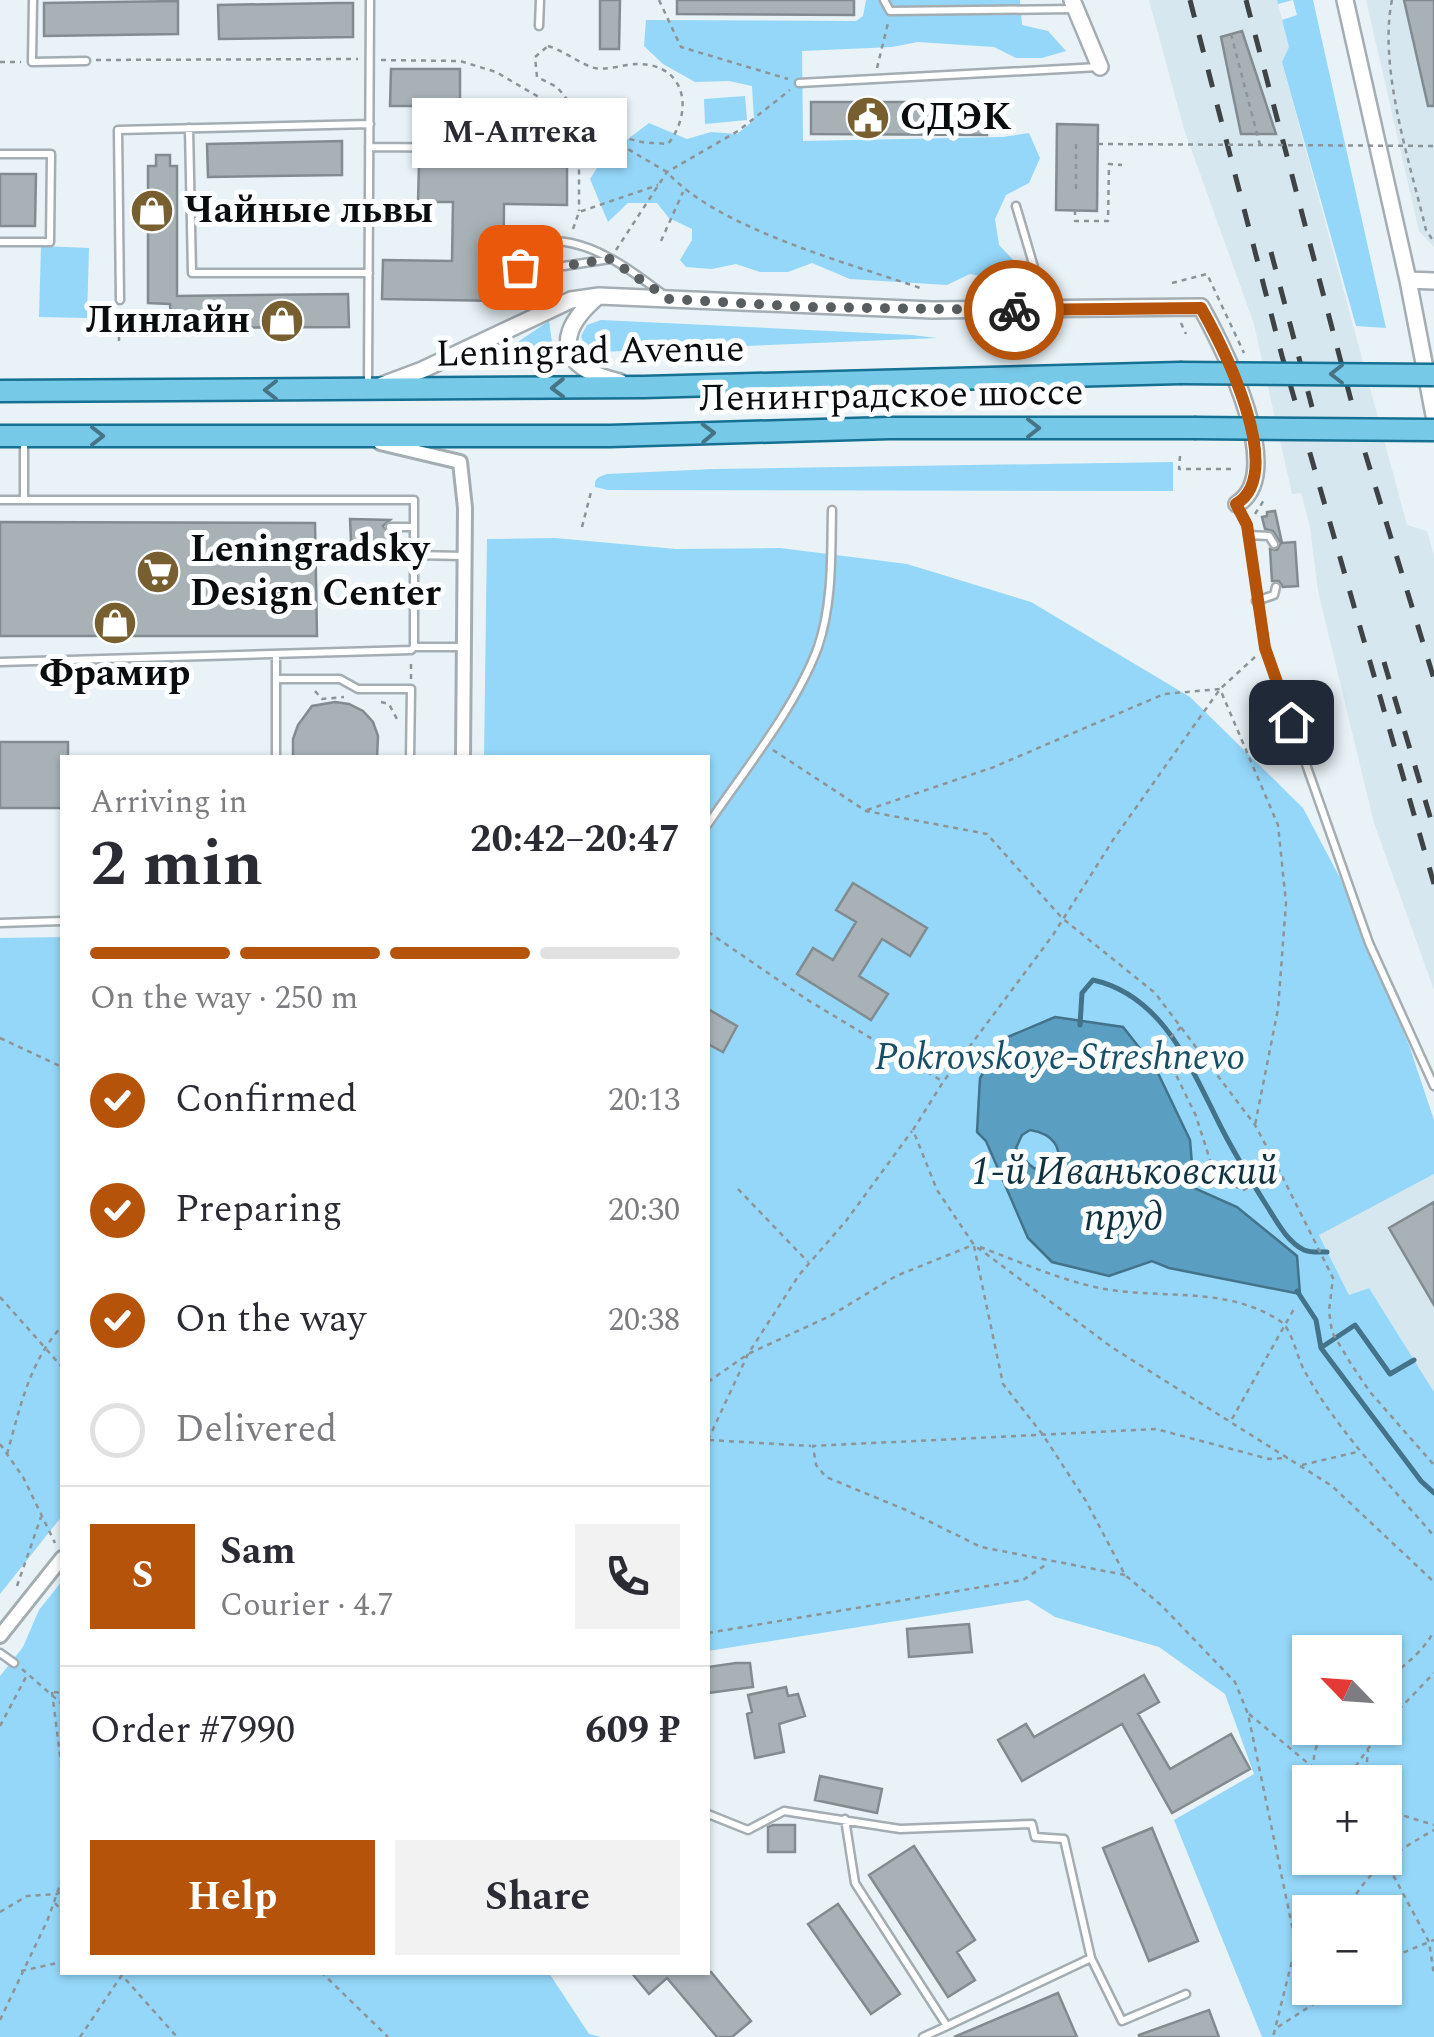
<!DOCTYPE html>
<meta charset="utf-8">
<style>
:root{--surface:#fff;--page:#f2f2f3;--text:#2b2b33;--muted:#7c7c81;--line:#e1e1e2;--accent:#b45309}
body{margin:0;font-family:Spectral,serif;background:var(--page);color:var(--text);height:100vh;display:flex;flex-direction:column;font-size:38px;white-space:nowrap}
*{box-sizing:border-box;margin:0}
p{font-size:32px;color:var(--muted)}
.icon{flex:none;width:55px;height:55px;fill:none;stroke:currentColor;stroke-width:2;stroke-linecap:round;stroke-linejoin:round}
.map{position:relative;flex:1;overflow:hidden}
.panel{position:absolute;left:60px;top:755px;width:650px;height:1220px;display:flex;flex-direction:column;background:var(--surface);border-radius:0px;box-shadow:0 2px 8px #0004}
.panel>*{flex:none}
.needle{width:65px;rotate:295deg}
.buttons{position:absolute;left:1292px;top:1635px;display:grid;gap:20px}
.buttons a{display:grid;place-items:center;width:110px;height:110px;border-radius:0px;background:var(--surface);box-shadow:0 2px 8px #0004;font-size:50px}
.pin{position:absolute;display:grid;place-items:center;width:85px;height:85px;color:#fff;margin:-42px;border-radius:20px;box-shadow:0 5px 15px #0006}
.courier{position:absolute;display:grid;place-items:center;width:100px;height:100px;margin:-50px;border:8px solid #b45309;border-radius:50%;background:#fff;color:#222;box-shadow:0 2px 12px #0007}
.bubble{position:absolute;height:70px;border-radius:0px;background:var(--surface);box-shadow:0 2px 8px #0004;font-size:32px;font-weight:700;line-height:70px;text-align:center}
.summary em{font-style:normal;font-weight:700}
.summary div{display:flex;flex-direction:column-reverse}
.summary{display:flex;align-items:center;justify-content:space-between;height:170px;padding:0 30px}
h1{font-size:65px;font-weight:700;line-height:75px}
.bar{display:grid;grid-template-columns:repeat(4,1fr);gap:15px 10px;align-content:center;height:120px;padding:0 30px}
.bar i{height:12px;border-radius:8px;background:var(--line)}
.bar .selected{background:var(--accent)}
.bar p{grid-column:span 4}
.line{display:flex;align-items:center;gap:25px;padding:0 30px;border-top:2px solid var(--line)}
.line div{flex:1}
.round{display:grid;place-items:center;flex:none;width:105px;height:105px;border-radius:0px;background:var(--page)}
ol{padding:0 30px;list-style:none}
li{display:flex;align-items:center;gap:30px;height:110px}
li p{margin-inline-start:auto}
li .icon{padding:10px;border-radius:50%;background:var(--accent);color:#fff;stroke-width:4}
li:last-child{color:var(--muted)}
li i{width:55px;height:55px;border:5px solid var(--line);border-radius:50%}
.cta{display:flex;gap:20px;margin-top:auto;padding:20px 30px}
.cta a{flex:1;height:115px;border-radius:0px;background:var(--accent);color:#fff;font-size:40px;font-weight:700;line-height:115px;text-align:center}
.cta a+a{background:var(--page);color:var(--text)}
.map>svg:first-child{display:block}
.built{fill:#d6e7ef}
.green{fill:#94d7f9;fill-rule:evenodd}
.water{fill:#5a9fc1;stroke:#42738b;stroke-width:2.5;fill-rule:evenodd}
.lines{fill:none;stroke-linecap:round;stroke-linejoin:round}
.stream{stroke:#42738b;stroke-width:5}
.building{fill:#a8b2b6;stroke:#828b8f;stroke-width:2.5}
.service-casing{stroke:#a4adb2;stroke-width:11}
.minor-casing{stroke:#a4adb2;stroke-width:18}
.tertiary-casing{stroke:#a4adb2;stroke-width:20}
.primary-casing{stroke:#167092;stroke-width:25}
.path{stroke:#8d9498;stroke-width:2.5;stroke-dasharray:5 5;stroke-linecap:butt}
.service{stroke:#fff;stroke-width:6}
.minor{stroke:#fff;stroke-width:12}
.tertiary{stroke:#fff;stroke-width:15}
.primary{stroke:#77c9e8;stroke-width:20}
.rail{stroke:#3e4345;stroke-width:5;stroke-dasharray:18 18;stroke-linecap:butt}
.primary-bridge-casing{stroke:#167092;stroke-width:25;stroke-linecap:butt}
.path-bridge{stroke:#8d9498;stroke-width:2.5;stroke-dasharray:5 5;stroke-linecap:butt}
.primary-bridge{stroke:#77c9e8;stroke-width:20}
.oneway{stroke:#467486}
.done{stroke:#585d60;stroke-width:10;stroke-dasharray:0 18}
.route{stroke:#b45309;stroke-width:12}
.labels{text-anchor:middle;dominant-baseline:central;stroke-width:10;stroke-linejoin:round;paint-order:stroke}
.poi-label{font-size:38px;font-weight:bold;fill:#0a0d0e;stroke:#fcfeff;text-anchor:start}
.street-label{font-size:38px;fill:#0a0d0e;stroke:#fcfeff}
.park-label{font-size:38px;font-style:italic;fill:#185068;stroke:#fcfeff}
.water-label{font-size:40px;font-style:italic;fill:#113241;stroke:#fcfeff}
</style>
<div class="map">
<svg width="1434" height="2037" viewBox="0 0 1434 2037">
<rect width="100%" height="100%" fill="#e8f2f7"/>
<path class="built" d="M1149,0H1277L1289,47L1282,62L1407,525L1427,531L1434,556V990L1374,823L1318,591L1310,527L1301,493L1292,494L1254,324L1184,129Z
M1366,0H1434V247L1419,231Z
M1434,1174V1392L1369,1288L1349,1295L1319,1234Z"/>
<path class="green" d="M866,0H1020L1022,25L1048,31L1066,51L1042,58H1016L994,47L918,42L892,47L802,51L803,141L1003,137L1029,133L1040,158L1029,183L1006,195L995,219L999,245L1016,263L996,279L970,274L947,285L850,279L812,263L788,272H760L736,264L712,269L686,267L680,260L692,240V229L669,218L657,203H628L608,222L590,179L604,157L649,123L687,139L711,132L737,134L754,120L752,86L729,81L695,82L663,64L644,46L646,20L856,21L863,16Z
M1277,0H1313L1386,328L1356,326L1282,62L1289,47L1282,20L1297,15L1293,0L1278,4Z
M745,96L747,120L705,124L704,99Z
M41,246L89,248L87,318L39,317Z
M601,320L912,335L937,338L599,352L585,347L581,336L587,325Z
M549,321L554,356L499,357L500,354Z
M1173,462V491L608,490L595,487C594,478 599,477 607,474L713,469Z
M555,538L676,549L780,548L907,564L1031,602L1190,697L1303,808L1340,878L1410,1048L1434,1120V1174L1319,1235L1349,1295L1369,1288L1434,1392V2037H1262L1174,1820L1254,1774L1225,1694L1159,1647L1055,1617L1028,1600L708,1651V758H484L487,539ZM1310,1652H1385V1728H1310ZM1310,1782H1385V1858H1310ZM1310,1912H1385V1988H1310Z
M62,937V1516L0,1594V938Z
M62,1581V1972L549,1973L589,2034L601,2037H0V1676L23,1647L39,1610Z"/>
<path class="water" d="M1055,1017L1123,1027L1156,1069L1190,1140L1194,1188L1237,1207L1297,1256L1300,1294L1169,1268L1152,1261L1109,1276L1052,1262L1028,1238L986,1141L977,1132L980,1078L1003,1039ZM1030,1130C1054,1134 1062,1147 1058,1170C1037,1177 1027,1164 1016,1148L1022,1135Z"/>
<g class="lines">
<path class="stream" d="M1080,1025L1082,993L1093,980C1165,996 1192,1071 1223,1131C1236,1156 1250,1179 1265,1203C1276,1220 1286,1241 1304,1250C1311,1253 1320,1252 1327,1252
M1297,1291L1316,1320L1321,1348L1421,1481L1434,1493
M1322,1347L1355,1325L1390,1374L1414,1360"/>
</g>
<path class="building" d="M600,0H620L619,49H600Z
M677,0H854V15L677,14Z
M1404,0H1434V106H1428Z
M178,1V34L44,36V3Z
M338,3H353V37L219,39L218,5Z
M1242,31L1276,134H1241L1221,37Z
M391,69H460V106H390Z
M811,102H988L987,135L811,134Z
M1057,124L1098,125L1097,211L1056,210Z
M342,141V175L208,177L207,144Z
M156,155H170V166H177V296L348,294L349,327L178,328V324H171L170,304L148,303V166H156Z
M419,165L567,167V205L504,204L503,301L382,299L383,260L452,261L453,202H418Z
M0,174H36L35,226H0Z
M1275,511L1282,543L1295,542L1298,586L1283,587L1279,581H1272L1270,549L1277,550L1281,543L1273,531L1265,529L1262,517L1267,516V512Z
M350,519L390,520L383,526L390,534V541H351Z
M0,522L315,523L317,636H0Z
M335,702L349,704L363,711L373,722L378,736L377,758H293V739L298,725L312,706Z
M0,742H68V758H62V808H0Z
M853,883L927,928L910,956L882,939L859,976L888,994L871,1020L797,974L813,948L833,960L856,922L836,910Z
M708,1009L737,1026L723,1052L708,1044Z
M1434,1202V1305L1389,1228Z
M969,1624L972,1652L909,1657L907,1629Z
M736,1663H750L753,1687L708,1693V1667Z
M1144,1675L1159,1702L1138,1714L1170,1769L1231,1734L1250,1769L1172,1813L1122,1724L1022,1781L998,1740L1026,1724L1034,1737Z
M786,1687L788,1696L798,1694L805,1716L779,1724L784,1752L755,1758L747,1714L752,1712L748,1695Z
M820,1776L882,1789L877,1813L815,1800Z
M773,1825H795V1852H768V1827Z
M1152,1828L1198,1941L1149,1961L1103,1848Z
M914,1846L975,1940L957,1952L975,1980L948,1997L869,1875Z
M838,1904L900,1994L871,2014L808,1924Z
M631,1972H711L751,2021L732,2037H717L667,1978L649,1994Z
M1058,1993L1077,2037H954Z
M1209,2010L1219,2037H1139V2035Z"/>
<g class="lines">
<g class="service-casing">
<path id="service" d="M33,0L32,62L86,61
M884,0L890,11L1075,9
M539,26L540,0
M799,83L1099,67
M189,128L192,273H369
M369,147L492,148
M0,154H51L50,242H0
M1016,206L1046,308
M610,259L564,266L520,267L521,240C537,241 555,240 571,243C605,250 636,274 664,295
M120,300L118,130L370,124
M368,384L370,0
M24,441V500
M0,500H414V647L411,650L0,662
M1237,505L1247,525L1265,648L1369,943L1434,1086
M390,527H413
M1248,535L1269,536L1274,544
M413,555L463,556
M1256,601L1274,595L1276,587
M414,647H462
M276,679H340L358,689H411L410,758
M276,758V654
M708,824C744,771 796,707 818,647C833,603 831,554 832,510
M0,923L62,921
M0,1653L14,1663
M708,1814L748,1830L784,1811L900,1829L1032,1824L1035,1837L1064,1839L1091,1958L947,2026
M845,1819L855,1883L947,2026L923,2037
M1091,1958L1122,2021L1186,1994"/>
</g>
<g class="minor-casing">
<path id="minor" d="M380,443L460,462L465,508L463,758
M0,1636L62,1558"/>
</g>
<g class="tertiary-casing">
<path id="tertiary" d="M1072,0L1100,67
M1345,0L1408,280L1434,415
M1408,280L1434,281
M597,297C551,337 562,369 620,382
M382,385L422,370L571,300L599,296L932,310L1201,307C1222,345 1288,473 1237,504"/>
</g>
<g class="primary-casing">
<path id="primary" d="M0,391L644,387L1180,373
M0,436H610L889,428H1194"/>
</g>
<path class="path" d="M659,0L681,47L788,79
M1392,0C1378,67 1410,163 1426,230L1434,242
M1231,34L1260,145
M548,46C564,51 576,61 591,67C604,72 624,64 638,64C686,64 694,111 668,144C645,142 621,144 610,121L574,108L557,87L537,77L535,57Z
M96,60L358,59
M381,60L460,61L496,72L667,172C718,229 849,263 923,289
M0,62H21
M877,68L888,23
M555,141L579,160V211
M1076,144V189
M503,146L604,136
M1075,210V221H1108L1109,164L1122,165
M573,229L579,212L658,185
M661,241L683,192
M616,250L667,172L738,131L790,90
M1172,283L1207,274L1244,353
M1181,323L1186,334
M119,341V311
M1180,456L1179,469H1236
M1255,514L1264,500
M582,527L591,492
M1255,657L1220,689L1113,840L1053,935L943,1082L913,1130L937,1190L974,1245L1113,1348L1332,1486L1434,1582
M411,679V662
M315,691L322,699L344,697
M381,702L389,704L398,721
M773,750L866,811L987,834L1062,918L1155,993L1255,1125L1278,1168L1333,1278L1329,1311L1332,1332L1351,1364L1370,1392L1434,1465
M867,810L994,767L1164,694L1220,689L1278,825L1286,903L1278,1009L1255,1125
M708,932L806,999L942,1081
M1181,1027L1162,1046L1196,1116L1216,1179L1244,1190L1278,1168
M0,1038L62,1067
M738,1189L808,1262
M974,1246L1003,1384L1043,1435L1086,1501L1125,1575L1161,1605L1235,1682L1248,1714L1296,1945L1273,2037
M980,1247C1018,1261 1055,1278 1095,1287C1156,1301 1224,1284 1280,1321C1292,1329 1296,1354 1303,1368C1334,1427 1390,1485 1434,1536
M0,1297L62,1367
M708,1382L748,1354L830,1316L896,1276L973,1245
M1232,1419L1295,1307
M708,1440L748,1354L799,1275L846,1221L912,1131
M709,1440L811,1446
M0,1444L23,1477L55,1543
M7,1454C20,1408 29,1362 62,1326
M1302,1465L1357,1452
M1125,1575L981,1547L906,1510L826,1477L816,1465L813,1446L1156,1429L1269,1459L1288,1458
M17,1586L41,1517
M708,1633L1023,1580L1047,1564
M22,1669L62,1704
M1385,1680C1404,1666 1423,1652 1434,1631
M52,1692L62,1771
M54,1692L62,1693
M1249,1714L1316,1770
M1385,1724L1434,1673
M0,1726L27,1675
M1327,1728C1318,1743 1310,1753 1316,1771L1334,1778L1355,1767L1383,1728
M1365,1782L1368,1750
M1385,1810L1434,1825
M1384,1858L1429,1942L1434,1975
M55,1903L62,1911
M0,1912L27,1896L57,1894L62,1890
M1347,1912C1363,1873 1398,1850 1434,1830
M1385,1960L1434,1940
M21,1971L62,1962
M119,1972L177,2037
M321,1972L388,2037
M0,2020L48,1919L62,1879
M1278,2027L1338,1988
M80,2037L124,1972"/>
<use href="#service" class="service"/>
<use href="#minor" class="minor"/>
<use href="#tertiary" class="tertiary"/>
<use href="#primary" class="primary"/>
<path class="rail" d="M1190,0L1282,356L1434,884
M1246,0L1363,446L1434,679
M1271,252L1312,407
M1384,662L1434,830"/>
<g class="primary-bridge-casing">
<path id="primary-bridge" d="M1180,373L1434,375
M1194,428L1434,430"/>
</g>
<path class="path-bridge" d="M1098,144L1434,146"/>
<use href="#primary-bridge" class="primary-bridge"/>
</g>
<defs><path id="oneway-chevron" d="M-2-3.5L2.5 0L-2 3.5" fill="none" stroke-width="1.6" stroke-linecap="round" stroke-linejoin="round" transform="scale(2.5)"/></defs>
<g class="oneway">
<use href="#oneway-chevron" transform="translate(1337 374) rotate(-180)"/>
<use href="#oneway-chevron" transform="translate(558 388) rotate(179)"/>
<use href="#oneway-chevron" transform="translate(271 390) rotate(180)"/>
<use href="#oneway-chevron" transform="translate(1033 428)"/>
<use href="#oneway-chevron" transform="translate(708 433) rotate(-2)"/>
<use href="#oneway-chevron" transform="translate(97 436)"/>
</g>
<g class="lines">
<path class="done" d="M520,267L564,266L610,259L669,299L806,307L1014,310"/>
<path class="route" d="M1014,310L1201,308C1222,345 1288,473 1236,504L1247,525L1265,648L1291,722"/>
</g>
<defs>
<g id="civic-disc" transform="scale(2.25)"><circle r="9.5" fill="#785f30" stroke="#fcfeff"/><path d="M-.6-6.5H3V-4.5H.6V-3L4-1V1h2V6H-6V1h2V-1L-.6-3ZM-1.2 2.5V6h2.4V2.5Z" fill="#fff"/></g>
<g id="shop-disc" transform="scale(2.25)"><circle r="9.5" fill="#785f30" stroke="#fcfeff"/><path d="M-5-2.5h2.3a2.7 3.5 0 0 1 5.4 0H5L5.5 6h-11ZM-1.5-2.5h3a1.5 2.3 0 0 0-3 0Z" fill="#fff"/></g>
<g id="supermarket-disc" transform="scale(2.25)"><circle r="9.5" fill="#785f30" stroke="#fcfeff"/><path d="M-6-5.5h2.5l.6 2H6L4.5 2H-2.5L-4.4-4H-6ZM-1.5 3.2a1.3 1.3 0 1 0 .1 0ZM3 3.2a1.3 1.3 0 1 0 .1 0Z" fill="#fff"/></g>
</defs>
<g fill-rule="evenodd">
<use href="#civic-disc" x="868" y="118"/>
<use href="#shop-disc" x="152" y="211"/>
<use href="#shop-disc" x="282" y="321"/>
<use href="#supermarket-disc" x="158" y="572"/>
<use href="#shop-disc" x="115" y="623"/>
</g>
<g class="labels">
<g class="poi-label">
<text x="900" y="118">СДЭК</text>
<text x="184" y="211">Чайные львы</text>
<text x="250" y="321" text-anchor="end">Линлайн</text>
<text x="190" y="550">Leningradsky<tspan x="190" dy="44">Design Center</tspan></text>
<text x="115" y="674" text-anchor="middle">Фрамир</text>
</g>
<g class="street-label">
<text transform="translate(590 352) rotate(-1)">Leningrad Avenue</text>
<text transform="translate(891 396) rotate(-1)">Ленинградское шоссе</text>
</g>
<g class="park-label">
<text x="1060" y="1058">Pokrovskoye-Streshnevo</text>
</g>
<g class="water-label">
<text x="1124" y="1172">1-й Иваньковский<tspan x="1124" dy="46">пруд</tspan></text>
</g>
</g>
</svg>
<div class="buttons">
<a><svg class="needle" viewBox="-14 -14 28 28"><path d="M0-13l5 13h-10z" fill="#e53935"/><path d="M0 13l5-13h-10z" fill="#7c7c81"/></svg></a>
<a>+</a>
<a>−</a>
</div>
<div class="pin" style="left:520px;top:267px;background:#ea580c"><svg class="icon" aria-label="bag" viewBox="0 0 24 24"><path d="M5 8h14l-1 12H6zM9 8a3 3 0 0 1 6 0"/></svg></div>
<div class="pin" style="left:1291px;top:722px;background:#1f2937"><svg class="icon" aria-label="home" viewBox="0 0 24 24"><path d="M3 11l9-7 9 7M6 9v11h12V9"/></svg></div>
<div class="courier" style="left:1014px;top:310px"><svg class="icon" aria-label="bike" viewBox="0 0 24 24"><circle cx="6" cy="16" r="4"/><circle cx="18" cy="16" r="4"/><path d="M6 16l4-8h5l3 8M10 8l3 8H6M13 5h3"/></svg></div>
<div class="bubble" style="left:412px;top:98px;width:215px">М-Аптека</div>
<section class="panel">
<div class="summary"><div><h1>2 min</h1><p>Arriving in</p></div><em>20:42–20:47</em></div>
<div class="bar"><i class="selected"></i><i class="selected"></i><i class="selected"></i><i></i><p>On the way · 250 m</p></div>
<ol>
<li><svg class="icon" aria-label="check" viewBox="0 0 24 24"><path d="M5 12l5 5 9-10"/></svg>Confirmed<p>20:13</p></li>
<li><svg class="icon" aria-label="check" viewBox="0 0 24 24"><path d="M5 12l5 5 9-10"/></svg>Preparing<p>20:30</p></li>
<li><svg class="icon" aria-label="check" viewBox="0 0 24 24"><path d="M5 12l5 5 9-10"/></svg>On the way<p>20:38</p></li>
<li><i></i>Delivered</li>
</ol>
<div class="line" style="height:180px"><b class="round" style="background:var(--accent);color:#fff">S</b><div><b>Sam</b><p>Courier · 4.7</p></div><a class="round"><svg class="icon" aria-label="phone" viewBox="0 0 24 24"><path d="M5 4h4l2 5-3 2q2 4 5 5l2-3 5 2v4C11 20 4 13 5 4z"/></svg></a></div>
<div class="line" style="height:130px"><div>Order #7990</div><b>609 ₽</b></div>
<div class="cta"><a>Help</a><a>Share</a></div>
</section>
</div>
